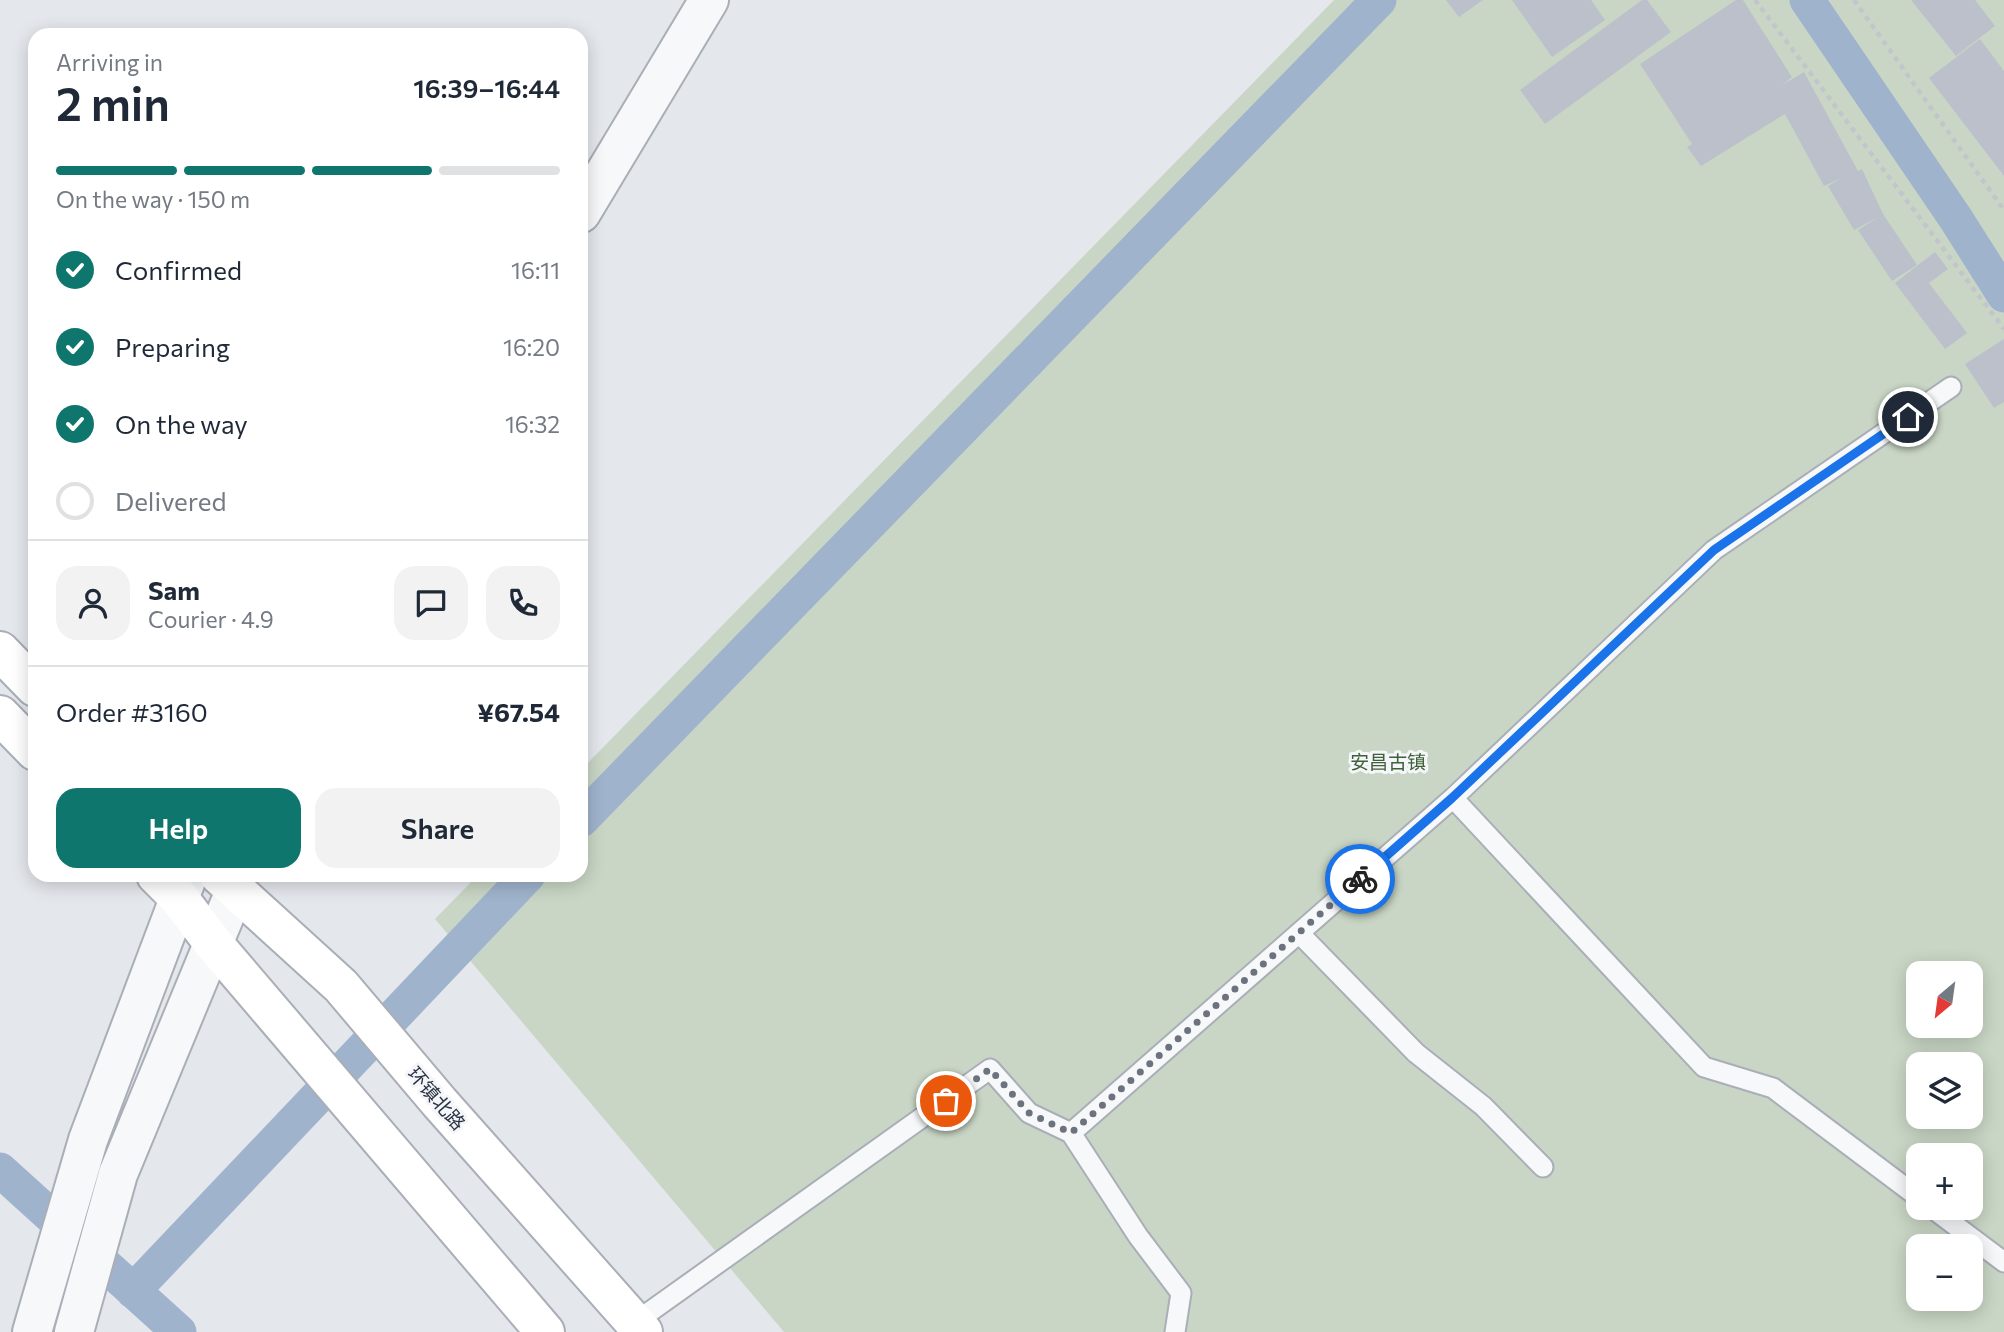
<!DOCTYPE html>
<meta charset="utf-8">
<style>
:root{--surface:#fff;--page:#f2f2f3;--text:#1f2937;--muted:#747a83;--line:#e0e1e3;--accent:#0f766e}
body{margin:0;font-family:Commissioner,"Noto Sans SC",sans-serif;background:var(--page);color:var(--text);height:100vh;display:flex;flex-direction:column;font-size:26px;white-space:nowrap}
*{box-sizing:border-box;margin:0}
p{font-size:23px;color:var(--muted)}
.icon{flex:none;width:38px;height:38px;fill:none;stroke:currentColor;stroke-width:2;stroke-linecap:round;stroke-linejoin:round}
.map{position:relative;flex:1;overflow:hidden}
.side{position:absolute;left:28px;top:28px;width:560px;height:854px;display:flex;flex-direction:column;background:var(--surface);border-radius:21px;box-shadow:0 4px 18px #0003}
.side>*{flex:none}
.needle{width:46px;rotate:209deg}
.controls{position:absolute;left:1906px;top:961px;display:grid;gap:14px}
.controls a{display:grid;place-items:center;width:77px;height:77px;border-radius:14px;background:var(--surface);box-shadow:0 4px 18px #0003;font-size:35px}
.pin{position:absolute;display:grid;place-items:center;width:60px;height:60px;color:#fff;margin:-30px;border:4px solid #fff;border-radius:50%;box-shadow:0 2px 7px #0007}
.courier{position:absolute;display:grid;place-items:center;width:70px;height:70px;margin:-35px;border:5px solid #1a73e8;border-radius:50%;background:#fff;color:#222;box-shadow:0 2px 9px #0007}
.headline em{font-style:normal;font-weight:600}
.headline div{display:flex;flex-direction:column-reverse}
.headline{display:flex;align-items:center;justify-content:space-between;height:119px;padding:0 28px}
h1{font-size:46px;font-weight:600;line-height:52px}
.bar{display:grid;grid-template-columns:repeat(4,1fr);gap:10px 7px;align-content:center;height:84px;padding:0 28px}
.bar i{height:9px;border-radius:5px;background:var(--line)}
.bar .selected{background:var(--accent)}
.bar p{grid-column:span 4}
.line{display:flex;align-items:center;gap:18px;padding:0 28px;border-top:2px solid var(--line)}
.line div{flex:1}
.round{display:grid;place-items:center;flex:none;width:74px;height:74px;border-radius:21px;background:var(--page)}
ol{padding:0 28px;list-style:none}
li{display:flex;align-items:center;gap:21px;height:77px}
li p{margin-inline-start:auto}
li .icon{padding:7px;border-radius:50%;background:var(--accent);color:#fff;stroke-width:4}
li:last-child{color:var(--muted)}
li i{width:38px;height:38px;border:4px solid var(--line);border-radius:50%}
.cta{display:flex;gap:14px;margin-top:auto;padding:14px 28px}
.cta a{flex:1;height:80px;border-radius:21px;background:var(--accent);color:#fff;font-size:28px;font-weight:600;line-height:80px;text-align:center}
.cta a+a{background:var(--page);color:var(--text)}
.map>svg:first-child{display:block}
.green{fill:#c9d6c5;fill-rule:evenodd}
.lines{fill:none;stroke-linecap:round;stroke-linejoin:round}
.canal{stroke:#9fb4cc;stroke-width:35}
.building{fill:#bbc0ca}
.service-casing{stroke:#a9aeb7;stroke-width:23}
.minor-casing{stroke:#a9aeb7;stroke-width:42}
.tertiary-casing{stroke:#a9aeb7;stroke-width:42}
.secondary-casing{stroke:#a9aeb7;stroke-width:42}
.path{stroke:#c2c5cb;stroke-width:4.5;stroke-dasharray:5 5;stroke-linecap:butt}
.service{stroke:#f7f8fa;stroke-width:19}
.minor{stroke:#f7f8fa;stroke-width:38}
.tertiary{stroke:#f7f8fa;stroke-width:38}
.secondary{stroke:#fff;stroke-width:38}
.done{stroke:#6c737f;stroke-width:7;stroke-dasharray:0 12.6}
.route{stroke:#1a73e8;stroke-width:9}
.labels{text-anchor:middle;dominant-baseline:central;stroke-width:6;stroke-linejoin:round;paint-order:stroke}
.park-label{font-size:19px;fill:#3f6138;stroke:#f4f6f9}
.street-label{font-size:19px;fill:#2b3445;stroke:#f4f6f9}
</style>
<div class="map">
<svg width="2004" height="1332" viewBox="0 0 2004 1332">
<rect width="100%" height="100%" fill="#e4e7ec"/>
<path class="green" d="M1334,0H2004V1332H784L435,919L478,875H581V770ZM1918,973H1970V1026H1918ZM1918,1064H1970V1116H1918ZM1918,1155H1970V1208H1918ZM1918,1246H1970V1298H1918Z"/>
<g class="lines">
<path class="canal" d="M1807,0L1956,219L2004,295
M581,820L1379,0
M0,1170L179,1332
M133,1291L528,875"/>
</g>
<path class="building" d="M1446,0H1483L1459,17Z
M1512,0H1591L1605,20L1552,57Z
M1642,0H1647L1671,32L1545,124L1520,90Z
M1736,0H1743L1792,77L1782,85L1804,72L1858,171L1862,169L1883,214L1917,265L1892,281L1858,230L1880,216L1854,230L1828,186L1842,178L1824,186L1785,114L1701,166L1687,147L1692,144L1640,64Z
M1911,0H1975L1995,26L1956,56Z
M1980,39L2004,71V176L1929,78Z
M1935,252L1948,269L1929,283L1967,333L1945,349L1895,283Z
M2004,339V402L1994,408L1965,364Z"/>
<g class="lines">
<g class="service-casing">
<path id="service" d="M1453,798L1704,1067L1773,1088L1918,1197
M1299,933L1416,1053L1483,1106L1543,1167
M1071,1133L1138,1236L1181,1293L1175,1332
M1932,1208L2004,1262
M634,1323L990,1069L1029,1113L1071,1133L1453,798L1714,550L1951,387"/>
</g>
<g class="minor-casing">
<path id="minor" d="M581,213L709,0"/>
</g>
<g class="tertiary-casing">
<path id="tertiary" d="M32,1332L88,1140L188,875
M74,1332L118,1174L235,891"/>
</g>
<g class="secondary-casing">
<path id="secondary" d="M0,651L35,687
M0,715L35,751
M156,875L179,898L213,943L545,1332
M219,875L341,986L440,1103L643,1332"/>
</g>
<path class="path" d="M1755,0L2004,329
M1854,0L2004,210"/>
<use href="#service" class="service"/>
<use href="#minor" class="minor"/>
<use href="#tertiary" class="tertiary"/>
<use href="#secondary" class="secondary"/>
</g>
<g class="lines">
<path class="done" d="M946,1101L990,1069L1029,1113L1071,1133L1360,879"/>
<path class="route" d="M1360,879L1452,798L1714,550L1908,417"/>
</g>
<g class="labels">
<g class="park-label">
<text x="1388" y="761">安昌古镇</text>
</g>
<g class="street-label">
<text transform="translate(437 1098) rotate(49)">环镇北路</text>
</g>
</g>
</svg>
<div class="controls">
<a><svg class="needle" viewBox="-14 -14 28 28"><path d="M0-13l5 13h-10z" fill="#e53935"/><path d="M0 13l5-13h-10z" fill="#747a83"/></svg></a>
<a><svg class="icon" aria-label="layers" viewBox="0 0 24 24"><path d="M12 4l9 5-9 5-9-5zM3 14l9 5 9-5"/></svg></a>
<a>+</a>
<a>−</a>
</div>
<div class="pin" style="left:946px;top:1101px;background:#ea580c"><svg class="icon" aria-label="bag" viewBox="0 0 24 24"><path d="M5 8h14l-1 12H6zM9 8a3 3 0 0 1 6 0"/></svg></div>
<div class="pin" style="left:1908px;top:417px;background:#1f2937"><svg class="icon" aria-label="home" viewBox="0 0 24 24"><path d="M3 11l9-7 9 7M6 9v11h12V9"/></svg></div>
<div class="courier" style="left:1360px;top:879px"><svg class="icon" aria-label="bike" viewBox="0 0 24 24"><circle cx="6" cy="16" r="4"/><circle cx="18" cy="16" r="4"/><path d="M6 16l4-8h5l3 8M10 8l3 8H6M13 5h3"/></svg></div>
<section class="side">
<div class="headline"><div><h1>2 min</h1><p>Arriving in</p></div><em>16:39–16:44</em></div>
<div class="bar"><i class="selected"></i><i class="selected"></i><i class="selected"></i><i></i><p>On the way · 150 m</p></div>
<ol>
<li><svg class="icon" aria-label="check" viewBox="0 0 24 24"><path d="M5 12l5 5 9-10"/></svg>Confirmed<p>16:11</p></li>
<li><svg class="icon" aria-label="check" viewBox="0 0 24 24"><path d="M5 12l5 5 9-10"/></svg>Preparing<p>16:20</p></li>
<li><svg class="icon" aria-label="check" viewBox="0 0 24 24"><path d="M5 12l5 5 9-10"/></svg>On the way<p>16:32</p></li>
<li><i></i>Delivered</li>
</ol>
<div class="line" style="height:126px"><a class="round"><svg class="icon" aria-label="person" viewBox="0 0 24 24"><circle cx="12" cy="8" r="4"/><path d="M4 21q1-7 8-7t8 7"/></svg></a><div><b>Sam</b><p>Courier · 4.9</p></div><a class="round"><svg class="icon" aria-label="chat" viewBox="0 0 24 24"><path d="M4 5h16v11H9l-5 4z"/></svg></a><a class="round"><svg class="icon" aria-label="phone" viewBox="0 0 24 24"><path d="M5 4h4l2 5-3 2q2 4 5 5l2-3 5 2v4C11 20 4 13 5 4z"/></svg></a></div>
<div class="line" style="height:91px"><div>Order #3160</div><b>¥67.54</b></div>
<div class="cta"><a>Help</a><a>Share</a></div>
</section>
</div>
